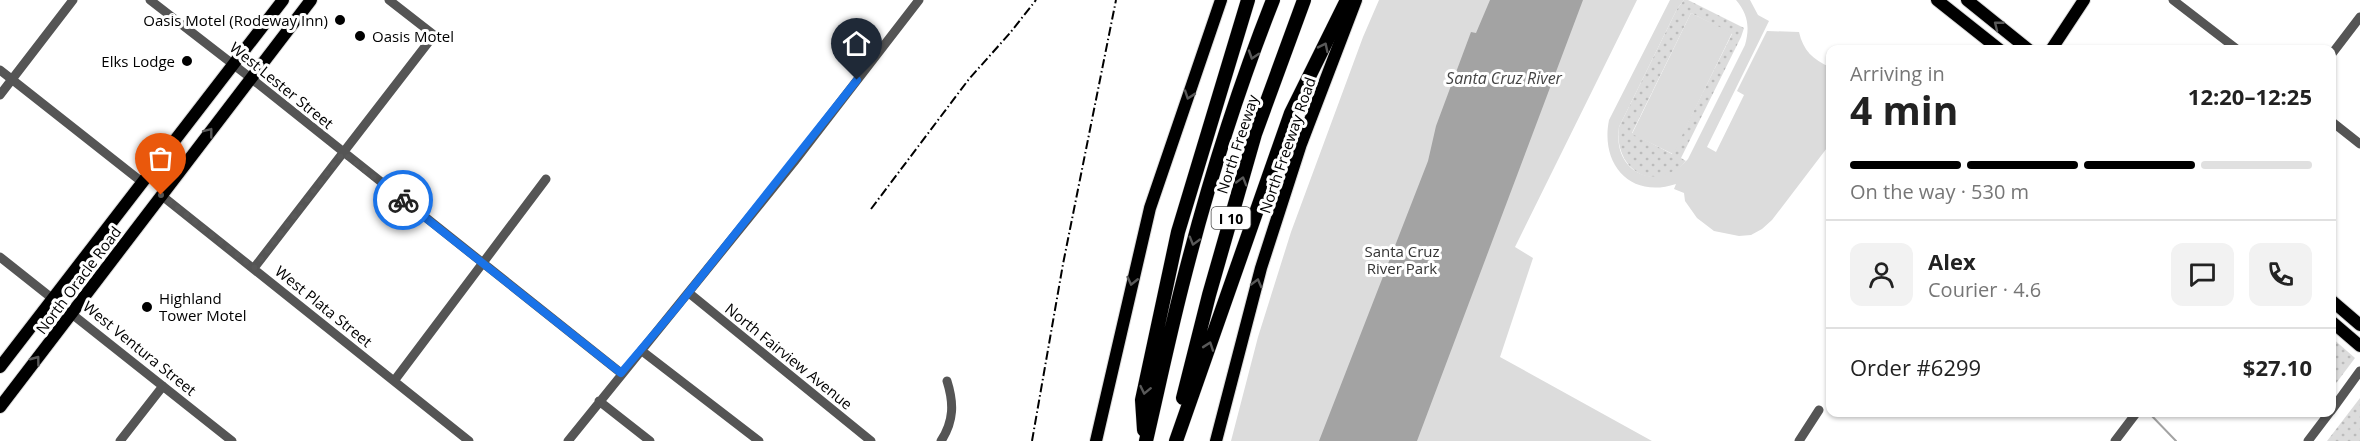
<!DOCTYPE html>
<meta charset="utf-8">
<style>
:root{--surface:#fff;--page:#f2f2f2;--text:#222;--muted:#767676;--line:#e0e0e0;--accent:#000}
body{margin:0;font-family:"Open Sans",sans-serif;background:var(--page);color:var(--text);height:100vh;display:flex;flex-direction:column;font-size:22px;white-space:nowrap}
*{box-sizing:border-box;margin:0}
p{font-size:20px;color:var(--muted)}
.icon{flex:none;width:33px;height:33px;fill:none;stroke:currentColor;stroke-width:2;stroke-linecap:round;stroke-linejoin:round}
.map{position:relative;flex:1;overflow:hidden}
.panel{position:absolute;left:1826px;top:45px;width:510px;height:372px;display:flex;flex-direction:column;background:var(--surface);border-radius:12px;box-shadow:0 2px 4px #0004}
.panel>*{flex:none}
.pin{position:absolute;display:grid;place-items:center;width:51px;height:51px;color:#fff;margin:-62px -26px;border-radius:50% 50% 50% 0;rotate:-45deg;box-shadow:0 0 6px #0007}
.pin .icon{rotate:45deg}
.courier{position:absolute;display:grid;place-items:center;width:60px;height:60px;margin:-30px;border:4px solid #1a73e8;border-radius:50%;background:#fff;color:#222;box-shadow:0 2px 8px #0007}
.overview em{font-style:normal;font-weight:700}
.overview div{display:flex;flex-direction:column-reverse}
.overview{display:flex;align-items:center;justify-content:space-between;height:102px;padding:0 24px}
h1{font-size:39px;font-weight:700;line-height:45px}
.bar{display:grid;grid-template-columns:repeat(4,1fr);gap:9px 6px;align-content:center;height:72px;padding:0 24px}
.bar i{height:8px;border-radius:4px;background:var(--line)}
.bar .on{background:var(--accent)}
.bar p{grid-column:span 4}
.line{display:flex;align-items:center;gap:15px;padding:0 24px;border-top:2px solid var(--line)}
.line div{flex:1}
.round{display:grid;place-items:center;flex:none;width:63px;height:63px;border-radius:12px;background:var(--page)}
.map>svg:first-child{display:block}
.grass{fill:url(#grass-dots);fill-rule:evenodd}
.park{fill:#dcdcdc}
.water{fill:#a3a3a3}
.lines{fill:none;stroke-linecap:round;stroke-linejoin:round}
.stream{stroke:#a3a3a3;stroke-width:2}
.major-casing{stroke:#dbdbdb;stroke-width:14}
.highway-casing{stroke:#dbdbdb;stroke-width:15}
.minor{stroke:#555;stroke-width:9}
.major{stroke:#000;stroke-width:12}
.highway{stroke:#000;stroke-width:14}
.rail{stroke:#000;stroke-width:2;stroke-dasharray:9 3 1.5 3;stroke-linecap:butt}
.oneway{stroke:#595959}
.done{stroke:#595959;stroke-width:6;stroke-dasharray:0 10.8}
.route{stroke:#1a73e8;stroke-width:8}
.poi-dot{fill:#000;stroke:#fff;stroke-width:2}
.labels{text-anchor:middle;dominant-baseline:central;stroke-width:6;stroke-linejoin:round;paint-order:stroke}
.shield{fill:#fff;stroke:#4c4c4c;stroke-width:1.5}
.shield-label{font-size:14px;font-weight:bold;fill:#000}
.poi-label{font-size:15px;fill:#000;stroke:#fff;text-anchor:end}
.street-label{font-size:15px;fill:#000;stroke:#fff}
.park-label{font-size:15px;fill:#333;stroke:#fff}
.water-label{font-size:16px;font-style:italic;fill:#444;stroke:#fff}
</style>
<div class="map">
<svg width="2360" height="441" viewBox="0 0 2360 441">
<defs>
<pattern id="grass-dots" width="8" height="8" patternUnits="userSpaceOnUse" patternTransform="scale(1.5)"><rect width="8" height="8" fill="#dcdcdc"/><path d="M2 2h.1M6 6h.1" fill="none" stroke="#bbb" stroke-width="1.8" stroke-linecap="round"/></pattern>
</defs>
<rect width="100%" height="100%" fill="#fff"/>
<path class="grass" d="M1684,0H1688L1744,28L1741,37L1681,158L1686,161C1656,196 1613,170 1619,127L1677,9ZM1691,13L1732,34L1672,154L1632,133Z
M2331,337L2355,358L2331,390Z
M2360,398V441H2327Z"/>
<path class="park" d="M1379,0H1637L1515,247L1533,258L1500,357L1652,441H1231L1258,337L1291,232L1363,37Z
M1670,0H1684L1677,9L1619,127C1612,173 1657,194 1688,159L1745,45C1750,27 1748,14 1736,0H1750L1758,15L1769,21L1707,147L1716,152L1744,95L1737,91L1767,31L1799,32C1803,50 1813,60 1830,67V144L1772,220L1762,229L1751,235L1739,236L1714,231L1697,218L1685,201L1684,193L1674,189L1676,184C1631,199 1600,165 1609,120Z
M1691,13L1732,33L1673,154L1632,134Z"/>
<path class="water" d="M1490,0H1583L1417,441H1319L1428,161L1436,126L1471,32L1476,33Z"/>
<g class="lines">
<path class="stream" d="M2149,413L2176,441"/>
<g class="major-casing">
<path id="major" d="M1937,0L2000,50
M1967,0L2029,50
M2051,50L2084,0
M2331,300L2360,325
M2331,321L2360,346
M0,367L283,0
M0,407L311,0
M1096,441L1150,208L1221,0
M1216,441L1261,268L1301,144L1356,0"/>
</g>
<g class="highway-casing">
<path id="highway" d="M1183,398L1209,295L1255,134L1304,0
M1144,430L1142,400L1178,232L1248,0
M1146,441C1158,389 1169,337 1182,286C1206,191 1237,91 1273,0
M1176,441L1291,113L1347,0"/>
</g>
<path class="minor" d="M150,0L252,79L621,373
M2173,0L2238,50
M2331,55L2360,17
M0,70L142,182
M0,95L73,0
M2331,121L2360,144
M161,195L469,441
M0,257L232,441
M254,268L434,35L389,0
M689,293L871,441
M642,351L759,441
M394,381L546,179
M599,401L650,441
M2331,411L2360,371
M120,441L163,386
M568,441L794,162L919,0
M941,441C954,421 954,403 947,381
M1799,441L1819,410
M2115,441L2137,412
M2308,441L2330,412"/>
<use href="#major" class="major"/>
<use href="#highway" class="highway"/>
<path class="rail" d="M871,209L969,79L1010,33L1036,0
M1032,441L1063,264L1116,0"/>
</g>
<defs><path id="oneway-chevron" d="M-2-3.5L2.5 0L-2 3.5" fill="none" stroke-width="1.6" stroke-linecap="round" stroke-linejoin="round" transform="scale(1.5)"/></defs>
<g class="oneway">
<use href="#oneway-chevron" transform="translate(1998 25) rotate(-142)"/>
<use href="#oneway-chevron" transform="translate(1324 47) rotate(-64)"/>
<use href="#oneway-chevron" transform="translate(1253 55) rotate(108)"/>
<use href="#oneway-chevron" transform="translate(1189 95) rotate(109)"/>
<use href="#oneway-chevron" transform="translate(209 132) rotate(-52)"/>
<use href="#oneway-chevron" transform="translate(1242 181) rotate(-74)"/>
<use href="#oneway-chevron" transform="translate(1194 241) rotate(106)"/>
<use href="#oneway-chevron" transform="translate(1132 281) rotate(103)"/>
<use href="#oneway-chevron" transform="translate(1257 283) rotate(-75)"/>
<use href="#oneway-chevron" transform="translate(1209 346) rotate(-71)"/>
<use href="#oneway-chevron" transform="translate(36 360) rotate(-53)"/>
<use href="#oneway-chevron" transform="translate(1145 390) rotate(102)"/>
</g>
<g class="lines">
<path class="done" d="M161,195L254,268L343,153L403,200"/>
<path class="route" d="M403,200L621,373L677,307L857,80"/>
</g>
<g class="poi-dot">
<circle cx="340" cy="20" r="6"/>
<circle cx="360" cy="36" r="6"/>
<circle cx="187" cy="61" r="6"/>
<circle cx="147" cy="307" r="6"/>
</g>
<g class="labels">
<rect class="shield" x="1211.5" y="207" width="39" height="22" rx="4.5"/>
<g class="shield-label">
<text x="1231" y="218">I 10</text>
</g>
<g class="poi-label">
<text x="328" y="20">Oasis Motel (Rodeway Inn)</text>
<text x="372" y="36" text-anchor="start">Oasis Motel</text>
<text x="175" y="61">Elks Lodge</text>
<text x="159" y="298" text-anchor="start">Highland<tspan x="159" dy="17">Tower Motel</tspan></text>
</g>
<g class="street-label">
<text transform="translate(282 85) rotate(39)">West Lester Street</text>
<text transform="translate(1237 144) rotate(-72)">North Freeway</text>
<text transform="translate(1287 145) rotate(-71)">North Freeway Road</text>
<text transform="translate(78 280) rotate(-53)">North Oracle Road</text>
<text transform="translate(324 306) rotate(39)">West Plata Street</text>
<text transform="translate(140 348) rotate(39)">West Ventura Street</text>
<text transform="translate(789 356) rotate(39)">North Fairview Avenue</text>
</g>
<g class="park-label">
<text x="1402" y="251">Santa Cruz<tspan x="1402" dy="17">River Park</tspan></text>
</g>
<g class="water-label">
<text x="1504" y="78">Santa Cruz River</text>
</g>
</g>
</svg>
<div class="pin" style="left:161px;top:195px;background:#ea580c"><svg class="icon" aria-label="bag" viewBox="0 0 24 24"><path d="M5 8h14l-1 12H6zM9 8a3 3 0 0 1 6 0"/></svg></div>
<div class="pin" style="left:857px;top:80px;background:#1f2937"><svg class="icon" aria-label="home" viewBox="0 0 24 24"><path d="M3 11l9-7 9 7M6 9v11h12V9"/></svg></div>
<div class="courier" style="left:403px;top:200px"><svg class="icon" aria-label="bike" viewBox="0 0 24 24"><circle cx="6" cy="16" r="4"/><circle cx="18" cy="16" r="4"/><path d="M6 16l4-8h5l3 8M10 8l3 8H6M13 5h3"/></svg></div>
<section class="panel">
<div class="overview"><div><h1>4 min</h1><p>Arriving in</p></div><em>12:20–12:25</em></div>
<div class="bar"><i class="on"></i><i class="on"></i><i class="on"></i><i></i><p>On the way · 530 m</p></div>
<div class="line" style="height:108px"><a class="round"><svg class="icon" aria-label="person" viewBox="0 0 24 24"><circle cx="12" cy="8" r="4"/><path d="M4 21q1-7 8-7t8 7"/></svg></a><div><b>Alex</b><p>Courier · 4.6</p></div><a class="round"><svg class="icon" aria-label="chat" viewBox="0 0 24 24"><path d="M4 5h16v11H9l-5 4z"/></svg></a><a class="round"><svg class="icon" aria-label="phone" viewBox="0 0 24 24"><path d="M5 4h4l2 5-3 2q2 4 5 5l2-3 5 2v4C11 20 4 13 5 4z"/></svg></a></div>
<div class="line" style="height:78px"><div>Order #6299</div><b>$27.10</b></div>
</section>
</div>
